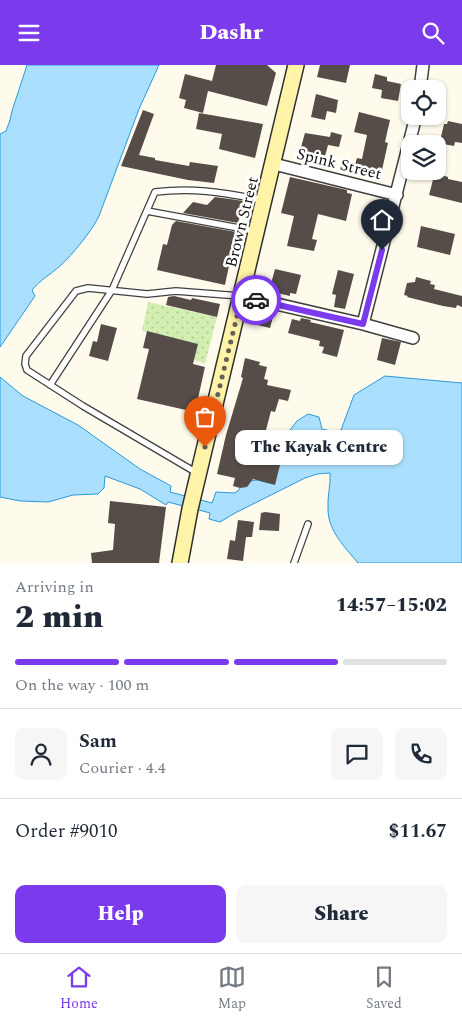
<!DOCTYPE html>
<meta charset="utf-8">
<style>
:root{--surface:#fff;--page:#f6f6f7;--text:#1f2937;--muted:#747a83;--line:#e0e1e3;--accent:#7c3aed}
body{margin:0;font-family:Spectral,serif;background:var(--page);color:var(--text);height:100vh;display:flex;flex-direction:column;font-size:19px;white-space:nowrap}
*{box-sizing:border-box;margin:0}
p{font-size:16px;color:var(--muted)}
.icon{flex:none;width:28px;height:28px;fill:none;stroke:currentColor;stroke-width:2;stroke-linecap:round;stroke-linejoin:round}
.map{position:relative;height:498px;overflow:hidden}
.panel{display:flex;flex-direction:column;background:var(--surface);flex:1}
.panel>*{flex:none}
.buttons{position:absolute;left:401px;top:15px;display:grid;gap:10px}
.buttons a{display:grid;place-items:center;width:45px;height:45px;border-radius:10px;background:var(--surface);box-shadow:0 1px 4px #0004;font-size:25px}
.pin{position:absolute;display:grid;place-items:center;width:42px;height:42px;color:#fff;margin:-51px -21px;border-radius:50% 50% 50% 0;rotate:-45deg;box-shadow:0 0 5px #0007}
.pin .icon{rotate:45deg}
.courier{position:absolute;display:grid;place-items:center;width:50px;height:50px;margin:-25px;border:4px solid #7c3aed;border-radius:50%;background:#fff;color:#222;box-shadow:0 1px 6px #0007}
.bubble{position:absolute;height:35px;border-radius:10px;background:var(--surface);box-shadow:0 1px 4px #0004;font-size:16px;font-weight:800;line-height:35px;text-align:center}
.headline em{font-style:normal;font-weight:800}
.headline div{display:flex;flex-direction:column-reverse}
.headline{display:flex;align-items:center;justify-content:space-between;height:85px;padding:0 15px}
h1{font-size:32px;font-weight:800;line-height:38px}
.bar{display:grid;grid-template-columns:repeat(4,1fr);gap:8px 5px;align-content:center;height:60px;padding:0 15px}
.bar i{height:6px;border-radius:4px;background:var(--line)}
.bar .active{background:var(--accent)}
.bar p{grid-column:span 4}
.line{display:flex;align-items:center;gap:12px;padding:0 15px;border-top:1px solid var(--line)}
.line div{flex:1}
.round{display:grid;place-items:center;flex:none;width:52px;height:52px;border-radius:10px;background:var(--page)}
.button{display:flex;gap:10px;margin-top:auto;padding:10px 15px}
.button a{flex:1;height:58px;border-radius:10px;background:var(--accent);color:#fff;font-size:20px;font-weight:800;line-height:58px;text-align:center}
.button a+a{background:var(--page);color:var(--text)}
header{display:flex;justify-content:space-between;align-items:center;height:65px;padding:0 15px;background:var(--accent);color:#fff;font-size:22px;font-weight:800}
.dock{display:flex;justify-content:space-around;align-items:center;height:70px;border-top:1px solid var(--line);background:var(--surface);font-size:14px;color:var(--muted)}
.dock a{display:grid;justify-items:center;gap:2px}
.dock .active{color:var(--accent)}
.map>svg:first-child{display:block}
.park{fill:url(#park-dots)}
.water{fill:#aae0fd;stroke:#2999dc}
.building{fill:#564d48}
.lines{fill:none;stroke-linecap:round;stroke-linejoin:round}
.lane-casing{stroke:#404040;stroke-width:8}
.street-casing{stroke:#404040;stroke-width:14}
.secondary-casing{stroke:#2f2f2f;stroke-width:18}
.lane{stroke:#fff;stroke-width:5.5}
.street{stroke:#fff;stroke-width:11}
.secondary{stroke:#fff3a7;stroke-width:15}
.done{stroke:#62605b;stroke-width:5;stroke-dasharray:0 9}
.route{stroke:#7c3aed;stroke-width:6}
.labels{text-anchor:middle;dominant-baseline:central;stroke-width:5;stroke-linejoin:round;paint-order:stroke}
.street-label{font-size:16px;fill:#0d0d0d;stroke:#fff}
</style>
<header><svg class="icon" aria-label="menu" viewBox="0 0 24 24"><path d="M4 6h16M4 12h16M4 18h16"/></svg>Dashr<svg class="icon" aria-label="search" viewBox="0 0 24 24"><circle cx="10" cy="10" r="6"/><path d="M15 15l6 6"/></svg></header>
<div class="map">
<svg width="462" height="498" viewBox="0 0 462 498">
<defs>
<pattern id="park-dots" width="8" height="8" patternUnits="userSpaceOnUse" patternTransform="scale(1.25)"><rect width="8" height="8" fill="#d2eeb1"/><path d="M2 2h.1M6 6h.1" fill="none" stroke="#b3cb97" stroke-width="1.8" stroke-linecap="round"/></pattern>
</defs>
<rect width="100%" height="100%" fill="#fffbec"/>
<path class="park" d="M148,237L217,252L205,299L194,295L198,279L142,266Z"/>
<path class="water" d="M27,0H159L139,44L99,151C92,166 72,190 60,201C50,210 40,215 32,225L35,231L0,282V69L6,66L10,55L12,46Z
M385,311L462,318V498H358C345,482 328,466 328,444C327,432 331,420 330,408L317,409L305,413L235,448L220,457L209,454L210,448L168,437L166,440L140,424L105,411L104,423L98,429L73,430L48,437L20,436L0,432V312L23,331L78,360L140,404L171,421L170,427L212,438L216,427L234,428L238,426L245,416L258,415L269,418L290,365L297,356L308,349L319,352L322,364L335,367L341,365L354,330Z"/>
<path class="building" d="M216,0H267L276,8L267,41L208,26L203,48L184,43L186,35L179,33L185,9L212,16Z
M320,0H350L346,18L317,12Z
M375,9L387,12V16L401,19L398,36L381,33L382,25L372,23Z
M316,29L338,35L336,48L327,46L325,55L311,52Z
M143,45L154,49L139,90L155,93V95L189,101L190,97L218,101L214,118L188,115L121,101Z
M359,47L390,55L385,77L388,78L380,114L353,107L357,93L362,94L367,70L354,67Z
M199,48L263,59L255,93L219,84L222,69L196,64Z
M448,56L462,59V78L455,77L454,81L443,79V77L440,76L444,59H447Z
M331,67L342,70L339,82L328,80L325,91L317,88L316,93L299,89L305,68L330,72Z
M438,109L448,112V114L462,117V138L429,130L434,111L437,112Z
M290,112L347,125V128L352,129L346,156L318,149L312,174L317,175L314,186L287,181L294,151L281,148Z
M215,132L244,136L238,158L183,148L193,137L207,140Z
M176,156L236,167L225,220L157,205L163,179L167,180L172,160Z
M421,161L455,169L450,190L417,182Z
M275,204L301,210L296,229L290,228V231L269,226Z
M338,205L354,209L345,244L334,242L336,230L332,229Z
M416,212L431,216L430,219L435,220L434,224L462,231V242L457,240L456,243L443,241L407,232L408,231L404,230L407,218L415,217Z
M174,231L191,235L192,233L220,239L217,252L166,240L168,232Z
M257,243L274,248L270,263L253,259Z
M301,253L311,255L310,257L344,265L337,292L322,288L324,282L319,281L320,276L288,268L292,254L300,256Z
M101,259L117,263L108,296L89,291L93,276L97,277Z
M147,266L198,279L193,299L205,302L195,347L137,334L149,284L143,283Z
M382,273L401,277L395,300L377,295Z
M245,293L260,297L259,300L267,302L264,314L268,315L267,320L291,325L288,336L279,334L275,347L271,346L266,365L270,366L267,380L284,384L275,420L253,414L247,422L240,423L233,421L235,413L217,409L226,370L243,313L241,312Z
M110,436L166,442L159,498H92L91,488L113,485L115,459L108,458Z
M265,447L280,449L279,466L259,465L261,448Z
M238,455L254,457L252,472H246L243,496L227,494L230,475L235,476Z"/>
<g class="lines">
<g class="lane-casing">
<path id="lane" d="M147,146L255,166
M50,320L112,225L155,127C195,122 224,128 263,135
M197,408L83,341L27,305L25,299L26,291L76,226L88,223L147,229L176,226L240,231
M294,498L308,459"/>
</g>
<g class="street-casing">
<path id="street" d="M420,24L423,0
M274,99L397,130
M242,231L363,259L413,273
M363,259L416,51"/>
</g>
<g class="secondary-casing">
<path id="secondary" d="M180,498L190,444L296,0"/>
</g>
<use href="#lane" class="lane"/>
<use href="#street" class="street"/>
<use href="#secondary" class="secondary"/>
</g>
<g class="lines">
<path class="done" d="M205,382L242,231L256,235"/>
<path class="route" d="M256,235L363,259L382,185"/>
</g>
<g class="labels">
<g class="street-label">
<text transform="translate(339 99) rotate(14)">Spink Street</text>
<text transform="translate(242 157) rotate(-76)">Brown Street</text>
</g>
</g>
</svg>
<div class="buttons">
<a><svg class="icon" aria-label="locate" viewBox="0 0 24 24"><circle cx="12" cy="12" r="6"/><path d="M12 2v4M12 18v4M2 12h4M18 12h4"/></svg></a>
<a><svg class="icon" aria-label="layers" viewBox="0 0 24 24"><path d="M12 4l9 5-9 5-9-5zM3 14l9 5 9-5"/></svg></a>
</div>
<div class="pin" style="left:205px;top:382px;background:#ea580c"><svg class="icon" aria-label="bag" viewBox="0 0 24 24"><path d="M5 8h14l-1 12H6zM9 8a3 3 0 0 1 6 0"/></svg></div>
<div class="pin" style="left:382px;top:185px;background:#1f2937"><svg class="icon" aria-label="home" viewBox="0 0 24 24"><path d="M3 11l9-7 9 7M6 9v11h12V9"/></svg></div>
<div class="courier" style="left:256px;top:235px"><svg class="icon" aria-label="car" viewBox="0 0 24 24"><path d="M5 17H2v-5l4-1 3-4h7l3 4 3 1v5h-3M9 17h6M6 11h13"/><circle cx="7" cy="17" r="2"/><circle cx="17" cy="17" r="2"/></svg></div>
<div class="bubble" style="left:235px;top:365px;width:168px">The Kayak Centre</div>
</div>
<section class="panel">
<div class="headline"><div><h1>2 min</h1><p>Arriving in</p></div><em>14:57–15:02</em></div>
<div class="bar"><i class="active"></i><i class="active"></i><i class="active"></i><i></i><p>On the way · 100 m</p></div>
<div class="line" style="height:90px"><a class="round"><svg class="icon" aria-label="person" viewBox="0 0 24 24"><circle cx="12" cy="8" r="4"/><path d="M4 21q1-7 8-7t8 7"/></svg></a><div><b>Sam</b><p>Courier · 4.4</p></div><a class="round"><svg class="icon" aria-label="chat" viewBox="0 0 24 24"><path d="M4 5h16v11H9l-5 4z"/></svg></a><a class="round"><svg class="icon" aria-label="phone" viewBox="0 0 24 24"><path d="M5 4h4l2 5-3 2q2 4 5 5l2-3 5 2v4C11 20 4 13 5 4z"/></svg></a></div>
<div class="line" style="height:65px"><div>Order #9010</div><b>$11.67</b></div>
<div class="button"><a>Help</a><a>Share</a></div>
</section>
<nav class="dock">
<a class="active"><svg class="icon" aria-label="home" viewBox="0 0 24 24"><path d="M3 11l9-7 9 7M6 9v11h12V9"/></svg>Home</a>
<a><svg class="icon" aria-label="map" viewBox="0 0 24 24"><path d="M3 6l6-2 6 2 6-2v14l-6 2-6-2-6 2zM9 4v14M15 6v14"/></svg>Map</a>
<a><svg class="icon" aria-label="saved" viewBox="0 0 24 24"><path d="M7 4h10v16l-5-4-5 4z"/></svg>Saved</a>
</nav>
